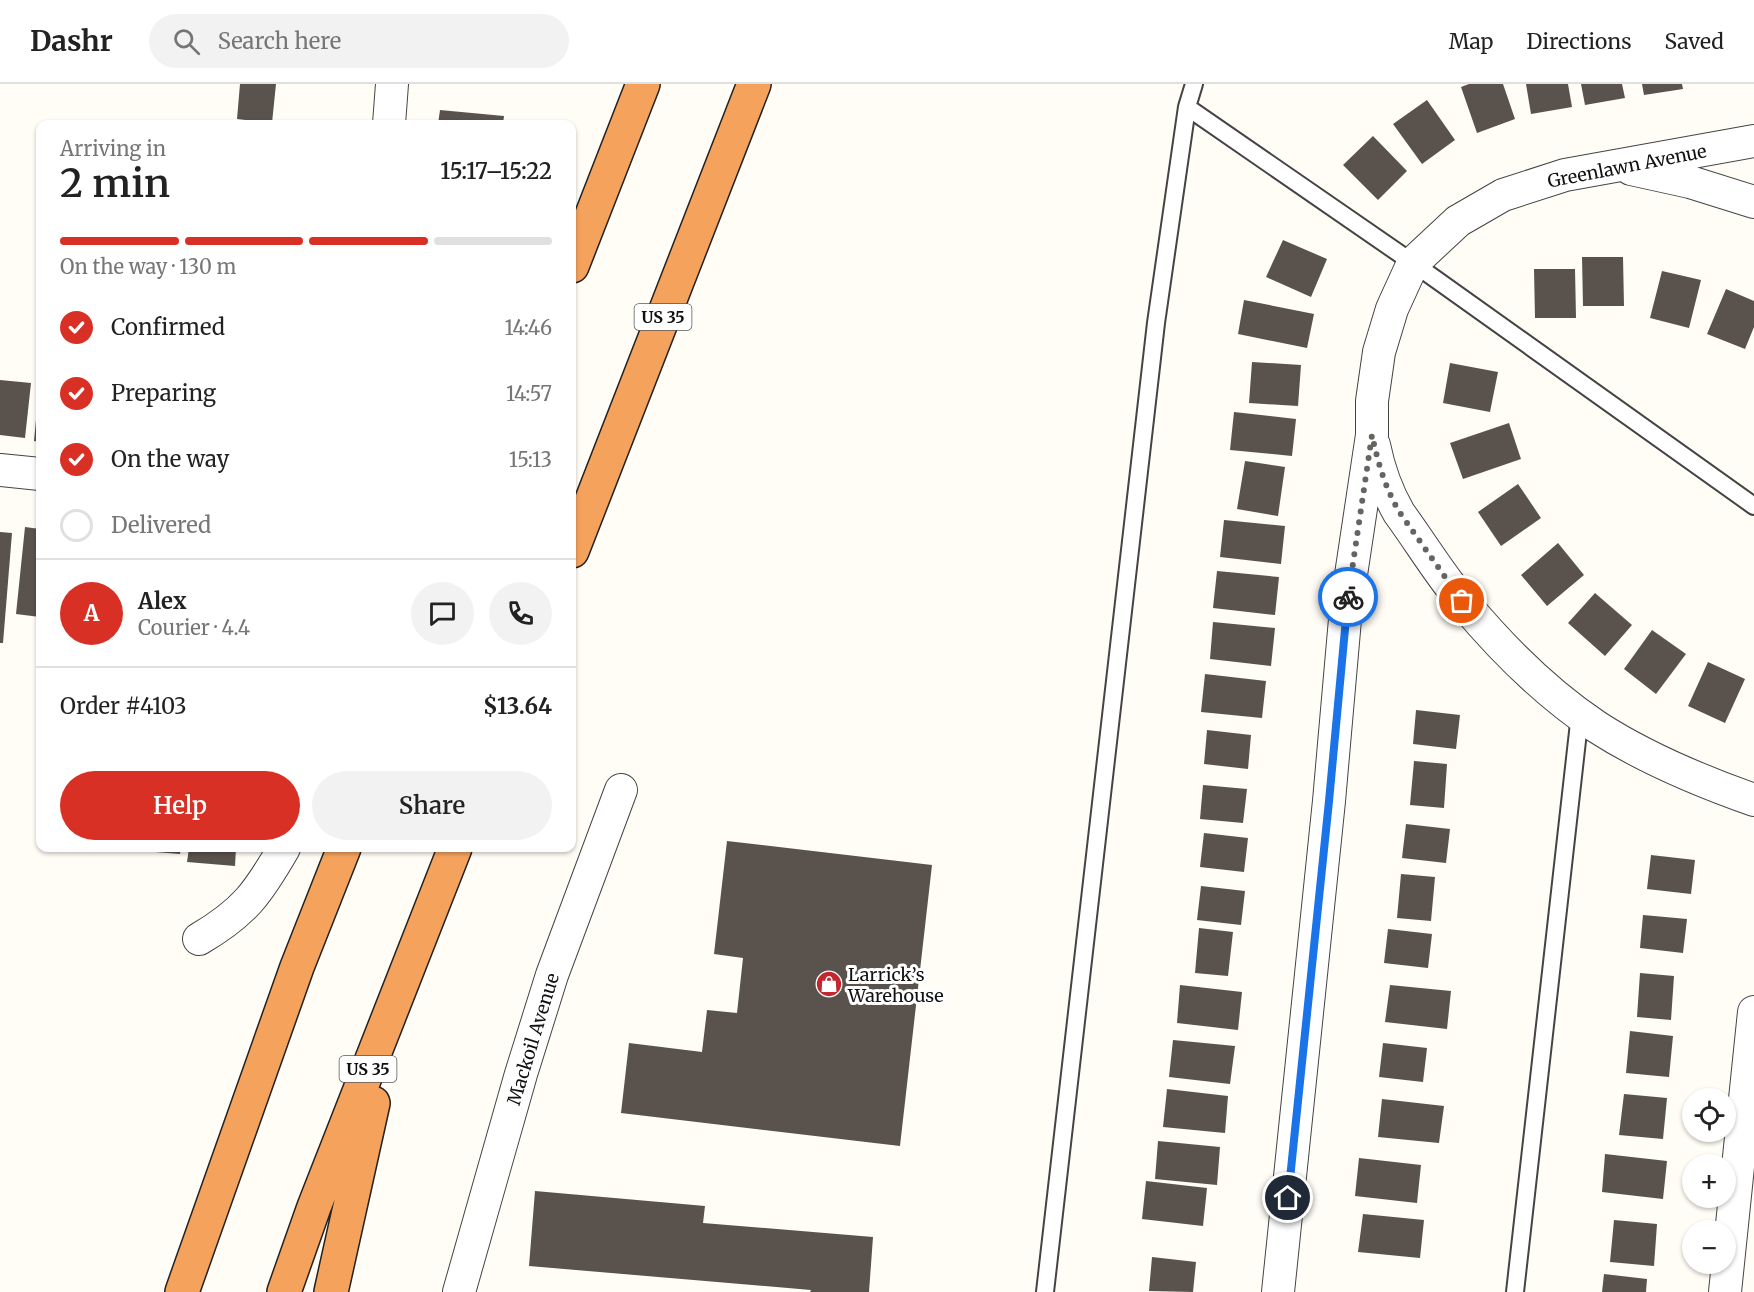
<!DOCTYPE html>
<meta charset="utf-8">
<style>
:root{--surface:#fff;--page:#f2f2f2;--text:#222;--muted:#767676;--line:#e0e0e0;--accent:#d93025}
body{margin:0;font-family:Merriweather,serif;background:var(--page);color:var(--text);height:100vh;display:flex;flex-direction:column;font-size:22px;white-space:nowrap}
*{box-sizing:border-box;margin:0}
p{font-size:20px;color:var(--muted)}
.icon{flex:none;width:33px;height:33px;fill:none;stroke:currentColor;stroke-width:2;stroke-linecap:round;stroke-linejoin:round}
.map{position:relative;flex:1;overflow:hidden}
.panel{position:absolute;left:36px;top:36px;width:540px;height:732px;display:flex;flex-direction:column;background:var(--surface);border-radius:12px;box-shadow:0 2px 4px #0004}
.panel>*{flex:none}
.tools{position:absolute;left:1682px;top:1004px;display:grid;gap:12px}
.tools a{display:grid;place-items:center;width:54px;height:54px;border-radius:50%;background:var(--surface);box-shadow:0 2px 4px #0004;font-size:30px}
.pin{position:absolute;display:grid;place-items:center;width:51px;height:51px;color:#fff;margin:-26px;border:3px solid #fff;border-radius:50%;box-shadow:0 2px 6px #0007}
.courier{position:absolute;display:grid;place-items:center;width:60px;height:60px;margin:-30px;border:4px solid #1a73e8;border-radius:50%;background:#fff;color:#222;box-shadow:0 2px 8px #0007}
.head em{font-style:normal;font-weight:600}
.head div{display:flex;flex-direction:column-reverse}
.head{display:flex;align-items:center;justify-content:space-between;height:102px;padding:0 24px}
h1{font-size:39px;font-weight:600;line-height:45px}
.bar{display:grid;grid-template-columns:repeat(4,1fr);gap:9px 6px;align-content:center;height:72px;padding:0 24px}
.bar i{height:8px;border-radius:4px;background:var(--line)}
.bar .selected{background:var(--accent)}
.bar p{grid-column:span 4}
.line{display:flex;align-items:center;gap:15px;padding:0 24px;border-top:2px solid var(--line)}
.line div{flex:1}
.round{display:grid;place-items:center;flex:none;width:63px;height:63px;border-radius:32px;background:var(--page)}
ol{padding:0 24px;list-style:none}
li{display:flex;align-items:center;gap:18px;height:66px}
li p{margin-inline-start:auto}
li .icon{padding:6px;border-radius:50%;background:var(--accent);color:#fff;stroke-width:4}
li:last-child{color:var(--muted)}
li i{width:33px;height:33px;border:3px solid var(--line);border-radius:50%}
.primary-button{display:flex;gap:12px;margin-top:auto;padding:12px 24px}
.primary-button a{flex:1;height:69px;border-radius:36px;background:var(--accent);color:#fff;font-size:24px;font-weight:600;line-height:69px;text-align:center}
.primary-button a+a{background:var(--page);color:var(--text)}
header{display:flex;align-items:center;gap:36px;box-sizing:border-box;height:84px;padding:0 30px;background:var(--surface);border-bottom:2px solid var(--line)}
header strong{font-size:28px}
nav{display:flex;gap:33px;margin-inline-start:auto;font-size:21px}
.search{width:420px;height:54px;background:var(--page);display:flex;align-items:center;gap:15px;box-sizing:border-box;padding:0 21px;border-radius:33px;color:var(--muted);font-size:22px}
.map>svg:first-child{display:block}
.building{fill:#5a524d}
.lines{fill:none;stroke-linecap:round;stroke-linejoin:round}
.lane-casing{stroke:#444;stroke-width:20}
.street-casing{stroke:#444;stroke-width:34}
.highway-casing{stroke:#222;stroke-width:36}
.lane{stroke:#fff;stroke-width:16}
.street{stroke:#fff;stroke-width:32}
.highway{stroke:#f5a25d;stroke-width:33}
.done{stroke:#646461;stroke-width:6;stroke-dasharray:0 10.8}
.route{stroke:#1a73e8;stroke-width:8}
.labels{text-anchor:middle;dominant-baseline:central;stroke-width:6;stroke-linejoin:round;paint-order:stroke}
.shield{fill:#fff;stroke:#585858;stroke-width:1.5}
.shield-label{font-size:16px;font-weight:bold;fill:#111}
.street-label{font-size:18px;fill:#111;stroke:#fff}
.poi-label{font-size:18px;fill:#111;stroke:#fff;text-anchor:start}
</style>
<header>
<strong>Dashr</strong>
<div class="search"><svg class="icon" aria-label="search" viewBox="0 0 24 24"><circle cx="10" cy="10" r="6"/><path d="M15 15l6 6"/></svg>Search here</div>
<nav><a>Map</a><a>Directions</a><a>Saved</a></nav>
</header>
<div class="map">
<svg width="1754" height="1208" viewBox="0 0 1754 1208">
<rect width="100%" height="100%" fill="#fffdf5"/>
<path class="building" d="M240,0H276L272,39L237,35Z
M1469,0H1503L1515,35L1477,49L1461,3Z
M1526,0H1568L1572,23L1531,30Z
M1581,0H1622L1625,14L1585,21Z
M1642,0H1682L1683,5L1644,11Z
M1427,16L1455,56L1422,80L1393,40Z
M440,26L504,32L503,40H438Z
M1373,52L1407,87L1378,116L1343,81Z
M1283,156L1327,175L1311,213L1266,193Z
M1582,173H1623L1624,222H1583Z
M1534,185H1575L1576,234H1535Z
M1662,187L1701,196L1689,244L1650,234Z
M1726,205L1754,217V243L1745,265L1707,250Z
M1244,216L1314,230L1307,264L1238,250Z
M1252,278L1301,281L1298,322L1249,319Z
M1450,279L1498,288L1490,328L1443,319Z
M0,296L31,299L25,354L0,351Z
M39,304H40V358L34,357Z
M1234,328L1296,335L1292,372L1230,366Z
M1509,339L1521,375L1463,395L1450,359Z
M1245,377L1285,383L1278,432L1237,425Z
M1518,400L1541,434L1501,462L1478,428Z
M1224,436L1285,442L1281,480L1220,473Z
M25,443L40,445V533L16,530Z
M0,448L12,449L3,559H0Z
M1558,459L1584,491L1547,522L1521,491Z
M1217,487L1279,493L1275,531L1213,524Z
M1595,509L1632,541L1605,572L1568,539Z
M1213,538L1275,544L1271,582L1210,575Z
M1652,546L1686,570L1656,610L1624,585Z
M1708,578L1745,595L1725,639L1688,622Z
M1205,590L1266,597L1262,634L1201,628Z
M1416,626L1460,631L1456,665L1413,660Z
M1207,646L1251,651L1248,685L1204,680Z
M1414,677L1447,680L1444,724L1410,721Z
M1203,701L1247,705L1243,739L1200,735Z
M1406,740L1450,745L1446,779L1402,774Z
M1204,749L1248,754L1244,788L1200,783Z
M727,757L932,781L900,1062L621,1029L629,959L702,968L707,926L737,929L743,874L714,870Z
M143,764H181L180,770L143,767Z
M189,764H236L235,782L187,778Z
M1651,771L1695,776L1691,810L1647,805Z
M1401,790L1435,793L1431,837L1397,834Z
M1201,802L1245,807L1241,841L1197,836Z
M1643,831L1687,835L1683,869L1640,864Z
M1199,844L1233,848L1228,892L1195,889Z
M1388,845L1432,850L1428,884L1384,879Z
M1640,889L1674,892L1671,936L1637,933Z
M1180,901L1242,908L1238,946L1177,939Z
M1390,901L1451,907L1447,945L1385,938Z
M1630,947L1673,952L1669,993L1626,989Z
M1173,956L1235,962L1230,1000L1169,993Z
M1383,959L1427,964L1423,998L1379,993Z
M1167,1005L1228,1012L1225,1049L1163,1043Z
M1624,1010L1667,1014L1663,1055L1619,1051Z
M1382,1015L1444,1022L1439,1059L1378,1053Z
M1158,1057L1220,1063L1217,1101L1155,1095Z
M1605,1070L1667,1077L1663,1115L1602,1108Z
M1359,1074L1421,1081L1417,1119L1355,1112Z
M1146,1097L1207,1104L1203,1142L1142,1135Z
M535,1107L705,1122L703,1139L873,1153L869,1208H810L811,1206L529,1182Z
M1363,1130L1424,1136L1420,1174L1358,1168Z
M1614,1136L1657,1140L1654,1182L1610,1178Z
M1152,1173L1196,1178L1193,1208L1149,1207Z
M1604,1190L1647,1195L1646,1208H1602Z"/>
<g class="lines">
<g class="lane-casing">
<path id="lane" d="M1194,0L1187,23L1413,179L1754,422
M1045,1208L1156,239L1187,23
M1515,1208L1580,630"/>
</g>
<g class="street-casing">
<path id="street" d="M389,40L392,0
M1631,85L1690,98L1754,118
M1374,361C1379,386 1387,408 1399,429C1421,459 1440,491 1463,518C1502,565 1546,609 1597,643C1645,674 1700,697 1754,716
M0,386L40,390
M199,855C245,828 258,809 284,764
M459,1208L521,990L552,891L621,706
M1278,1208L1329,717L1346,524L1372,351V317L1379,268L1392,225L1413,179L1458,137L1503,111L1565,91L1754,57
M1725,1208L1754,928"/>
</g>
<g class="highway-casing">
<path id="highway" d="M572,182L643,0
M572,467L754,0
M182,1208L297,883L344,764
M284,1208L314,1123L455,764
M331,1208L373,1019"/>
</g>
<use href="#lane" class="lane"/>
<use href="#street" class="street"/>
<use href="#highway" class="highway"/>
</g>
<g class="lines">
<path class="done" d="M1348,513L1372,351C1378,379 1385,404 1400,429L1462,517"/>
<path class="route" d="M1288,1114L1329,717L1348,513"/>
</g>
<defs>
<g id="shop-disc" transform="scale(1.35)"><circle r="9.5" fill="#c4262e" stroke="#fff"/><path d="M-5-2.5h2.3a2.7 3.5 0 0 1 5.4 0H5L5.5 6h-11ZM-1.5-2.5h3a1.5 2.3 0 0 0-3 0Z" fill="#fff"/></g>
</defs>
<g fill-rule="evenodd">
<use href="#shop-disc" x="829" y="900"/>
</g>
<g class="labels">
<g class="shield">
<rect x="634.5" y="220" width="57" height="26" rx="4.5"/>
<rect x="339.5" y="972" width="57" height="26" rx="4.5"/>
</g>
<g class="shield-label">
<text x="663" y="233">US 35</text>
<text x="368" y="985">US 35</text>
</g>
<g class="street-label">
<text transform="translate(1627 82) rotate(-11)">Greenlawn Avenue</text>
<text transform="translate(533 955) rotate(-73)">Mackoil Avenue</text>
</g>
<g class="poi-label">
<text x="848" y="890">Larrick’s<tspan x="848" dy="21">Warehouse</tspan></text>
</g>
</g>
</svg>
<div class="tools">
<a><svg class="icon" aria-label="locate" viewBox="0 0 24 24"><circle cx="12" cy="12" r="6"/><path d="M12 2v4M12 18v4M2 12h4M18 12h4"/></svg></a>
<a>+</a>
<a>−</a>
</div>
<div class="pin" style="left:1462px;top:517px;background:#ea580c"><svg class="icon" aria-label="bag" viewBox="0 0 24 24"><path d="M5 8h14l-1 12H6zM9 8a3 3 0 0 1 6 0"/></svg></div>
<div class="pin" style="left:1288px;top:1114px;background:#1f2937"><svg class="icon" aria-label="home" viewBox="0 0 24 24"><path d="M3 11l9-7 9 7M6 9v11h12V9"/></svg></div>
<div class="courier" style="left:1348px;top:513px"><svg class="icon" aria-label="bike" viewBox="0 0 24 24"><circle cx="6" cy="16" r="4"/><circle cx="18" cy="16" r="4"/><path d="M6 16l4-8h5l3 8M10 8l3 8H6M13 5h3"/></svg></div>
<section class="panel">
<div class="head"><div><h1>2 min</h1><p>Arriving in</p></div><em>15:17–15:22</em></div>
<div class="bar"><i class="selected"></i><i class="selected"></i><i class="selected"></i><i></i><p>On the way · 130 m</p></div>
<ol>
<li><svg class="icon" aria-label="check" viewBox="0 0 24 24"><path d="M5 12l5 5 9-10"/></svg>Confirmed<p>14:46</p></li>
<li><svg class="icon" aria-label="check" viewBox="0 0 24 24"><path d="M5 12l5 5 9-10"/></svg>Preparing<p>14:57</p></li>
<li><svg class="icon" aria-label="check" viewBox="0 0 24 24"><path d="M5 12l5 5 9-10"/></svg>On the way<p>15:13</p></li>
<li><i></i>Delivered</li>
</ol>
<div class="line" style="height:108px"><b class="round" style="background:var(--accent);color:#fff">A</b><div><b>Alex</b><p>Courier · 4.4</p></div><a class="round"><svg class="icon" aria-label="chat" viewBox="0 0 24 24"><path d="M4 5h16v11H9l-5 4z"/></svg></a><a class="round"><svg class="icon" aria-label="phone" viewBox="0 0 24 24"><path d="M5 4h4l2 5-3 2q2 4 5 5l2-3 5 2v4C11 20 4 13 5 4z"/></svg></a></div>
<div class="line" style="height:78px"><div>Order #4103</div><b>$13.64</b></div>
<div class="primary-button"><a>Help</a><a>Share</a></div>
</section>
</div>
